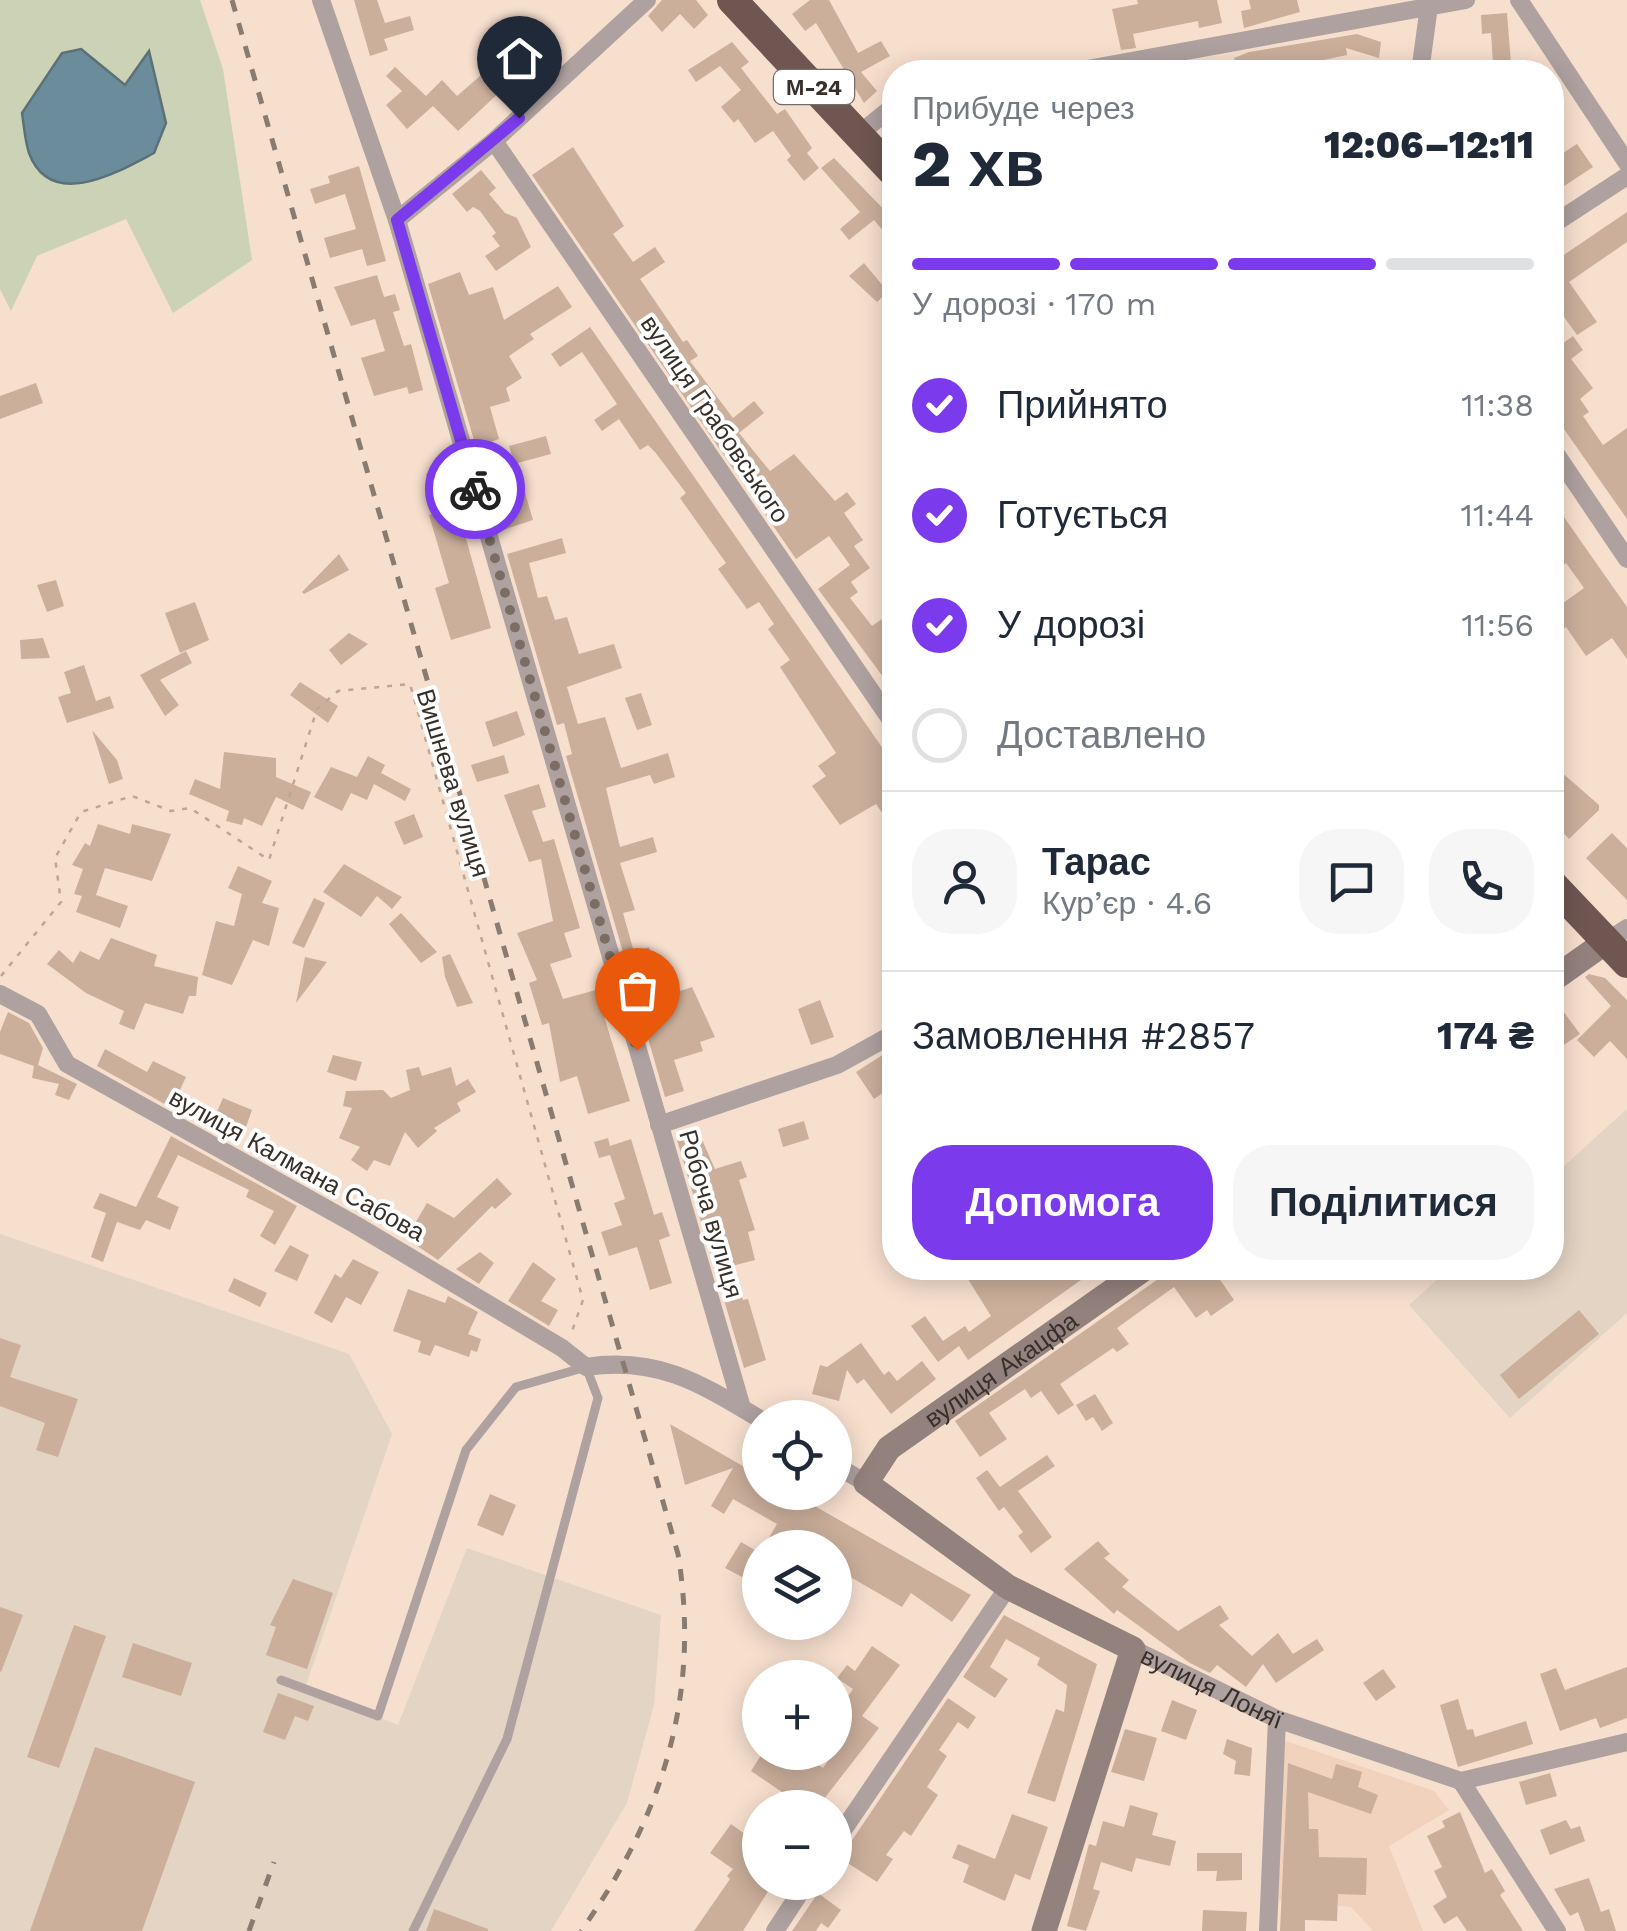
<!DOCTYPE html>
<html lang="uk">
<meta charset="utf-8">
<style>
:root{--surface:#fff;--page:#f6f6f7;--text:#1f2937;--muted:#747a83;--line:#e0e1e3;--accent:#7c3aed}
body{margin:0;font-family:"Work Sans",sans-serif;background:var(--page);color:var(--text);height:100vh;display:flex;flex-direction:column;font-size:38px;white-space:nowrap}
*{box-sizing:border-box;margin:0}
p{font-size:32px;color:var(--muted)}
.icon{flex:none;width:55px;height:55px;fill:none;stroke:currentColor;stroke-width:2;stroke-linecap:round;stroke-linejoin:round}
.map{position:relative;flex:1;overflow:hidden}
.drawer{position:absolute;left:882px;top:60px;width:682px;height:1220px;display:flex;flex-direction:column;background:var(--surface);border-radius:40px;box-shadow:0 5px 25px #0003}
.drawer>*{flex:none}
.tools{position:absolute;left:742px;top:1400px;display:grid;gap:20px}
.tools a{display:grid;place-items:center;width:110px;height:110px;border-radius:50%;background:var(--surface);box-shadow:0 5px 25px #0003;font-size:50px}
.pin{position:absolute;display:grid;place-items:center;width:85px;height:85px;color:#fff;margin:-102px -42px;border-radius:50% 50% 50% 0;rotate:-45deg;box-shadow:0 0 10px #0007}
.pin .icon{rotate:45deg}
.courier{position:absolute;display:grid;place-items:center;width:100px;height:100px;margin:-50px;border:8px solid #7c3aed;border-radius:50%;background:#fff;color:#222;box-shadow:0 2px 12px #0007}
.headline em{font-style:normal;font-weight:800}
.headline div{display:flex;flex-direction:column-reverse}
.headline{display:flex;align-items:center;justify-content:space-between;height:170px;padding:0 30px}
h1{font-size:65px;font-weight:800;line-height:75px}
.bar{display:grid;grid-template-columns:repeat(4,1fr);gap:15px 10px;align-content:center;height:120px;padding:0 30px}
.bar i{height:12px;border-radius:8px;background:var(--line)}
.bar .current{background:var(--accent)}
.bar p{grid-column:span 4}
.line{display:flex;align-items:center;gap:25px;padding:0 30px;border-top:2px solid var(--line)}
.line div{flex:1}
.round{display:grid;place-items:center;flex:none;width:105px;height:105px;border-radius:40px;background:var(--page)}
ol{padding:0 30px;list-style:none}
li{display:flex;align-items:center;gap:30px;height:110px}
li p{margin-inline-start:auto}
li .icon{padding:10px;border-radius:50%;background:var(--accent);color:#fff;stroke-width:4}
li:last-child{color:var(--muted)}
li i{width:55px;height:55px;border:5px solid var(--line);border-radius:50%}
.action{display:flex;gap:20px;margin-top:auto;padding:20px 30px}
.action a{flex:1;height:115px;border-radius:40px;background:var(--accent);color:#fff;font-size:40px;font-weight:800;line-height:115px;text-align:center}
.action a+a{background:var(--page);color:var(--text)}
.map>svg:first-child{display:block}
.industrial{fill:#e4d4c3}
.built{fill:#f0d2bd}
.green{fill:#cbd2b5;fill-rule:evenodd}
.water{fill:#6b8c9a;stroke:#5c7078;stroke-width:2.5}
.building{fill:#cbaf9b}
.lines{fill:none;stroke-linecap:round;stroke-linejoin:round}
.path{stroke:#baa799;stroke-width:2.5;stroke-dasharray:5 8;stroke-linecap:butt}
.lane{stroke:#aea19f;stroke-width:9}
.street{stroke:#aea19f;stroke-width:18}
.secondary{stroke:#93817d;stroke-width:25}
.highway{stroke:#6f5651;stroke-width:30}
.rail{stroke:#8a7b70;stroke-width:5;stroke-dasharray:12 12;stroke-linecap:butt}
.done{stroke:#7b6d63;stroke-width:10;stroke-dasharray:0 18}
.route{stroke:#7c3aed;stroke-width:12}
.labels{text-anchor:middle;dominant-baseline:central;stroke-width:8;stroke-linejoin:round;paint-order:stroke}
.shield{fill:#fff;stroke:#746d69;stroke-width:2.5}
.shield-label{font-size:22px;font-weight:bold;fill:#382f29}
.street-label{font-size:25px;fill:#382f29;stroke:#fff}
</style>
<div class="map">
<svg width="1627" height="1931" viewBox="0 0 1627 1931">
<rect width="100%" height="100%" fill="#f7dfce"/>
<path class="industrial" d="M1627,1109V1313L1510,1418L1409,1305L1450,1268H1552L1553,1176Z
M0,1234L349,1354L392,1434L305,1688L398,1725L467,1548L661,1615L654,1705L627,1803L551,1931H0Z"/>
<path class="built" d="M1283,1740L1434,1791L1449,1810L1389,1846L1423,1931H1373L1351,1907L1273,1900Z"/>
<path class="green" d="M0,0H200L223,69L252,260L173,313L126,219L37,256L11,311L0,289ZM82,49L125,86L149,52L166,123L61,182C31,163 28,147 22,114L62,53Z"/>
<path class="water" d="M81,49L125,85L149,51L166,123L154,153C120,171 51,212 29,153C25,141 24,126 22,113L62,53Z"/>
<path class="building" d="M354,0H377L385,23L410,16L414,30L384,39L388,50L370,56Z
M662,0H696L708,15L694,29L680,14L662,32L648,16Z
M810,0H829L858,53L881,41L890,56L861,72L877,91L864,103L816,23L805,31L792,14Z
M1137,0H1217L1222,23L1199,28L1198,21L1133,34L1136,48L1121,50L1112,9L1138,4Z
M1249,0H1297L1300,12L1244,28L1241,11L1251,9Z
M1507,13L1511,63L1493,64L1491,33L1482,34L1481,15Z
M1357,34L1381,42L1379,58L1346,48L1347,55L1305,64L1307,72H1238L1234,58L1249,52Z
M732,42L749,62L741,68L777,114L785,109L812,148L807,153L819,168L804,181L787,160L791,156L773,131L755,143L738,119L734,123L721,107L741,90L720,66L696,82L688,70Z
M395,67L426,96L442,80L457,96L487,70L503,89L458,131L433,106L407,129L386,105L402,91L386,76Z
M1577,144L1593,167L1552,194V160Z
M573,147L624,226L613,234L633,262L655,247L665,262L640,279L683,342L687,340L698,356L690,361L733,418L754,401L764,413L739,433L770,471L794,454L835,501L847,492L856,504L844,513L863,540L854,546L870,568L851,582L858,592L850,598L872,626L895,610V693L818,589L850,565L829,536L796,559L765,514L774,507L748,470L740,477L734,470L532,175Z
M834,158L895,221V245L874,220L849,240L840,229L860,212L821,168Z
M359,166L386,261L367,266L362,249L330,258L324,238L356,229L345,194L315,204L310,189L330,183L328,176Z
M481,170L496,188L489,194L505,213L517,218L531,247L496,271L485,256L500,246L492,236L496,233L480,211L473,207L467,212L452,194Z
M1627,212V242L1569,282L1597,322L1577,335L1552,300V263Z
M864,263L888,292L877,302L849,276Z
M460,272L469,295L493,287L504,320L558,286L572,307L530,334L534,339L509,356L522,378L506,388L510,401L490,407L499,439L476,447L428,284Z
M377,275L384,297L395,294L400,310L393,312L404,346L411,344L423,390L409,394L407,387L374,396L361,358L385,351L375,319L351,326L334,287Z
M590,327L895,766V831L876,804L840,825L812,786L826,776L818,766L836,753L780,667L790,660L768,629L774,624L759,602L747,609L718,569L726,563L680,498L686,493L655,452L648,445L640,450L619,419L602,431L594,420L617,404L582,352L560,367L551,354Z
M1573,336L1583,350L1571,359L1593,388L1580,399L1589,412L1583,416L1603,445L1627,428V519L1552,412V351Z
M36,383L43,403L0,419V396Z
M546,436L551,454L514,464L509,446Z
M446,467L491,628L451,640L435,588L449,583L429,515L439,511L426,474Z
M518,469L533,520L500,531L485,479Z
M1552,500L1627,607V659L1612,638L1586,656L1566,627L1552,637V611L1584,588L1566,563L1552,573Z
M562,538L566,553L529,563L538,598L547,596L555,620L567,617L579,654L614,644L622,668L567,687L578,724L605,717L621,768L668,753L675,777L654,784L650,775L606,788L620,847L653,837L657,852L620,863L635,910L623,913L634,952L649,947L665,996L692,987L715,1037L700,1042L703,1051L674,1060L684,1091L665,1097L645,1028L649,1027L640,996L636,997L566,756L572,754L564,723L557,725L507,554Z
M339,554L349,570L304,594L302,592Z
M56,580L64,606L47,612L37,585Z
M195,602L209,640L180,653L165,613Z
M349,633L368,644L341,665L329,650Z
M43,638L50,658L21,659L20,640Z
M186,651L192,663L160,680L179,705L165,716L140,675Z
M84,665L96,701L110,696L114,708L67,723L58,697L71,693L64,672Z
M300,682L338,706L328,723L290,695Z
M641,693L652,725L637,730L625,698Z
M517,711L525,735L493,747L485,722Z
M92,730L117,760L123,779L109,784Z
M224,752L276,758V777L311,792L303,810L276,797L262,826L244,818L242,825L226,821L229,811L189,794L195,779L220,789Z
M504,755L509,773L477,782L471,765Z
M368,756L385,765L381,773L411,789L405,801L374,784L367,800L351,793L342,811L314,797L331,767L357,777Z
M1552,764L1599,805V810L1569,839L1552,821Z
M539,784L546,807L532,811L543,842L554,839L580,928L564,933L572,957L550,964L563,999L596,990L630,1101L588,1114L577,1076L560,1082L549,1023L542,1025L529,983L537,980L517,933L553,921L541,859L529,862L504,795Z
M414,814L423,837L404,845L394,822Z
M98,824L130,834L132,824L171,834L152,881L105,868L96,895L128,906L120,928L76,912L82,896L74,894L83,869L72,865L85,843L90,846Z
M1612,833L1627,848V900L1586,858Z
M344,864L384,887L402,897L392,909L377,896L361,917L323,892Z
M238,866L272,881L262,903L279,908L269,946L253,940L232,985L202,975L216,921L234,926L242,894L228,888Z
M314,898L325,903L304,948L292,943Z
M401,913L437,952L421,963L389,924Z
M111,938L157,955L154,966L198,977L196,996H189L183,1014L145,1003L134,1030L119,1024L124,1011L86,993L47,964L59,950L73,963L80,951L99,960Z
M450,954L473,1003L457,1007L445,977L442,957Z
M305,957L327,962L296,1003Z
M1589,974L1605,978L1627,1000V1059L1610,1041L1594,1057L1577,1040L1611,1006L1585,977Z
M1552,996L1580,1034L1552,1053Z
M820,1000L834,1037L811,1045L798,1009Z
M8,1012L29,1023L43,1048L38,1065L77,1084L69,1100L55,1095L59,1084L32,1078L34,1066L0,1054V1032Z
M895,1047V1085L874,1099L856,1072Z
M105,1049L147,1072L153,1061L186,1077L178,1094L216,1114L223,1098L252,1110L246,1127L224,1119L218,1134L97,1066Z
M333,1055L362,1062L356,1081L327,1072Z
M419,1067L422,1076L451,1067L456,1086L468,1079L476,1092L457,1103L461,1111L434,1128L437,1131L418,1148L405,1132L390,1166L374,1160L367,1171L351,1160L360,1147L339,1138L352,1108L343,1106L346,1091L383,1090L391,1098L410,1090L406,1070Z
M804,1121L809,1139L783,1147L778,1129Z
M696,1126L715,1169L741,1161L747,1177L739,1180L755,1230L748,1232L755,1260L732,1266L743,1300L748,1299L766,1360L744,1368L675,1133Z
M171,1136L297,1206L275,1245L260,1236L274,1211L246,1197L249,1190L178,1155L157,1197L179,1207L170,1230L146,1220L140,1230L117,1222L103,1262L91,1257L106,1213L93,1208L100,1193L136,1207Z
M608,1138L610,1146L631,1139L654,1215L662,1212L670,1236L659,1240L672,1283L650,1290L637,1247L609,1256L601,1232L622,1225L614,1203L625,1199L610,1155L599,1158L594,1142Z
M253,1141L293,1161L287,1172L249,1151Z
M497,1178L512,1194L495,1209L492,1206L438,1260L379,1220L386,1209L414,1225L427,1203L454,1218Z
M290,1245L309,1255L297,1281L274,1271Z
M480,1252L494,1263L479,1284L456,1269Z
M353,1259L379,1272L361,1305L346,1297L332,1323L314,1313L335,1274L341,1278Z
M533,1262L556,1279L541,1301L558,1310L549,1326L508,1301Z
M961,1268H1098L968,1360L959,1346L938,1362L911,1326L925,1316L943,1341L965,1326L969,1332L991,1316Z
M1174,1268H1212L1234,1300L1211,1316L1207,1310L1196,1318L1174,1287L1117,1328L1129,1344L1117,1352L1113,1348L1060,1384L1074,1405L1058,1415L1041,1391L1031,1398L1025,1389L989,1413L1007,1439L980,1457L955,1421Z
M234,1278L267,1293L260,1307L228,1291Z
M408,1289L445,1303L448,1296L478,1312L468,1334L481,1339L477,1352L471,1350L469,1357L435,1345L430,1356L418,1352L421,1341L393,1331Z
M1579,1310L1599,1334L1519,1399L1500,1375Z
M0,1338L21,1345L10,1377L78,1399L58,1457L36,1450L45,1423L0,1406Z
M861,1343L884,1375L889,1371L897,1381L922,1361L936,1379L891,1414L864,1379L857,1384L847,1370L839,1401L812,1394L820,1365L827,1367Z
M1095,1394L1113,1423L1102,1431L1093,1417L1086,1421L1076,1405Z
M670,1424L760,1476V1492H790L971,1595L952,1622L911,1593L902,1607L835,1568V1548H824L806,1537L800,1548H763L777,1524L733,1499L724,1514L711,1506L733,1468L685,1485Z
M1047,1455L1055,1466L1018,1491L1052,1537L1031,1553L1018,1536L1023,1532L1004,1507L999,1511L976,1478L987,1470L1000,1487Z
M490,1494L516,1505L503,1536L477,1525Z
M1098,1541L1110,1554L1104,1558L1129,1580L1122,1587L1178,1631L1220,1605L1229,1619L1219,1625L1252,1656L1278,1633L1293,1654L1317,1639L1324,1650L1276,1683L1263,1664L1246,1687L1217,1665L1210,1673L1190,1663L1117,1610L1114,1614L1064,1569Z
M741,1542L760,1553V1580L745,1571L742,1577L725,1568Z
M293,1579L333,1593L307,1669L266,1655L276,1627L270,1625Z
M0,1607L23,1615L1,1672L0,1671Z
M1004,1615L1097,1664L1055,1802L1027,1793L1056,1709L1064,1712L1067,1685L1037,1665L1040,1658L1006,1639L990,1667L1008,1679L995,1698L963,1677Z
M74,1625L106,1636L59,1768L27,1757Z
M133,1643L192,1663L181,1696L122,1677Z
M872,1646L900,1665L862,1716L879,1728L817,1808H785L790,1801L782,1792L751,1771L763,1752H799L823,1768L849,1731L835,1722V1716L853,1689L837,1678L847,1665L855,1671Z
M1627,1667V1718L1600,1728L1596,1718L1560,1731L1540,1674L1556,1668L1565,1690Z
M1383,1669L1396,1687L1376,1701L1363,1683Z
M278,1693L314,1706L308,1721L295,1716L285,1740L263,1732Z
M948,1698L976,1717L968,1729L958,1722L939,1750L947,1756L927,1787L938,1795L911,1836L904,1831L886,1855L893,1859L877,1882L840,1858Z
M1458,1699L1467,1730L1473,1729L1475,1737L1526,1721L1533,1744L1458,1767L1440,1705Z
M1172,1700L1197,1710L1186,1740L1161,1731Z
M1125,1729L1157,1738L1144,1781L1111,1772Z
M1227,1739L1252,1748L1250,1776L1234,1774L1236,1761L1223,1754Z
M95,1747L195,1782L142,1931H30Z
M1288,1763L1332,1779L1336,1764L1362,1772L1358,1787L1378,1795L1371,1814L1308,1792L1309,1829H1318L1319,1857L1367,1858L1366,1895L1338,1894L1337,1921L1305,1920V1931H1280Z
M1550,1773L1557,1796L1526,1805L1519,1782Z
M1130,1805L1158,1813L1152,1835L1176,1841L1170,1866L1136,1858L1132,1872L1101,1862L1093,1889L1100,1891L1086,1931L1067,1926L1089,1844L1096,1846L1103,1821L1124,1827Z
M1460,1812L1485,1873L1492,1869L1505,1891L1500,1895L1523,1931H1467L1457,1916L1444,1924L1433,1906L1447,1897L1434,1871L1442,1867L1427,1836L1445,1827L1442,1821Z
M1012,1814L1048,1827L1030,1880L1015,1874L1005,1901L963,1882L969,1865L952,1858L958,1844L995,1859Z
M1566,1820L1571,1829L1580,1826L1585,1841L1550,1855L1540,1830Z
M731,1824L760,1845V1882H774L743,1931H694L730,1879L727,1876L733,1869L710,1853Z
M1197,1853H1242V1880L1216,1881L1217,1871H1197Z
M1589,1878L1601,1912L1609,1909L1616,1931H1585L1578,1912L1570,1916L1554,1889Z
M818,1893L841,1910L828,1928L821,1923L816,1931H792Z
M434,1909L488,1929V1931H426Z
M1203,1910L1247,1912L1246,1931H1202Z"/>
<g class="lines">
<path class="path" d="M1,976L61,902L55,858L81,812L132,796L171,811L190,808L269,860L317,709L338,691L410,684L583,1300L571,1334"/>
<path class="lane" d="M281,1680L378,1716L466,1450L516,1387L586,1367L598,1398L507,1739L413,1931"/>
<g class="street">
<path d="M321,0L397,220L742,1408"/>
<path d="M1519,0L1627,163"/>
<path d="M1071,72L1466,0"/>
<path d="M1420,72L1429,6"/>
<path d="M859,134L895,105"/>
<path d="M494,141L895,726"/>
<path d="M397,220L494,141L647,0"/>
<path d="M1552,225L1627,176"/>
<path d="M1552,448L1627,559"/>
<path d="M1607,941L1627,928"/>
<path d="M0,994L38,1014L67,1064L356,1225L562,1348L586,1367C657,1356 700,1383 760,1419"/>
<path d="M659,1125L837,1065L895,1033"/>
<path d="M835,1465L866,1483"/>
<path id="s1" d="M1133,1649L1277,1719L1461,1781L1627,1742"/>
<path d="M1461,1781L1557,1931"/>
<path d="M835,1842L1008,1587"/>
<path d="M775,1931L807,1882"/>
<path d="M1268,1931L1277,1719"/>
</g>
<g class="secondary">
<path d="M1552,980L1607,941"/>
<path id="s2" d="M1044,1931L1133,1649L1008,1587L866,1483L889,1448L1145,1268"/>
</g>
<path class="highway" d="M732,0L895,174
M1552,884L1627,963"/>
<path class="rail" d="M232,0L678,1554C701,1694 663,1816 581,1931
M249,1931L274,1862"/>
</g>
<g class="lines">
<path class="done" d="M475,489L637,1050"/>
<path class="route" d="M475,489L397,220L519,118"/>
</g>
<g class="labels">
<rect class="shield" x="774" y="70" width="80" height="34" rx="8"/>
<g class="shield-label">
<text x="814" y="87">М-24</text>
</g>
<g class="street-label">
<text transform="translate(715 419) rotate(56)">вулиця Грабовського</text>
<text transform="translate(453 783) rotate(73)">Вишнева вулиця</text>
<text transform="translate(297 1165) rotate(29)">вулиця Калмана Сабова</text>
<text transform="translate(711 1214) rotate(74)">Робоча вулиця</text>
<text stroke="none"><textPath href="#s2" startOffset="790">вулиця Акацфа</textPath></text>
<text stroke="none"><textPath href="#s1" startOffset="88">вулиця Лоняї</textPath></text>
</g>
</g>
</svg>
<div class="tools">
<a><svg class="icon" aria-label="locate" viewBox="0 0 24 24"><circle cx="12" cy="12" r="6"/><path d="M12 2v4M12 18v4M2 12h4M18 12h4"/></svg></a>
<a><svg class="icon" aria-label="layers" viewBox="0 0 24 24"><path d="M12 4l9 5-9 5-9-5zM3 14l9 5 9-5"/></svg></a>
<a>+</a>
<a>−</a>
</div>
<div class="pin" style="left:637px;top:1050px;background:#ea580c"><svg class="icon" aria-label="bag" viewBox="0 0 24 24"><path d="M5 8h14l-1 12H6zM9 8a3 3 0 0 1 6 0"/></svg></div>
<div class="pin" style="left:519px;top:118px;background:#1f2937"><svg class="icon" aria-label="home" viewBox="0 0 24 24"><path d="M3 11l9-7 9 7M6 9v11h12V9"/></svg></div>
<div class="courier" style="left:475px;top:489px"><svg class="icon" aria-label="bike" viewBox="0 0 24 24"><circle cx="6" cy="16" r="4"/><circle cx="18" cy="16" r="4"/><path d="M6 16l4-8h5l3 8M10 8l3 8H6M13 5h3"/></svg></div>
<section class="drawer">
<div class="headline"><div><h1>2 хв</h1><p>Прибуде через</p></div><em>12:06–12:11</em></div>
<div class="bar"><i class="current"></i><i class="current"></i><i class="current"></i><i></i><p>У дорозі · 170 m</p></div>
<ol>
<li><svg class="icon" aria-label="check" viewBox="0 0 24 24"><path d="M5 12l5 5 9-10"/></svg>Прийнято<p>11:38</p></li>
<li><svg class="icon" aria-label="check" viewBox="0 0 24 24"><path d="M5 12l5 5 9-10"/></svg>Готується<p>11:44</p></li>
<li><svg class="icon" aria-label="check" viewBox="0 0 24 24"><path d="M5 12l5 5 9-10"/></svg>У дорозі<p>11:56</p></li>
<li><i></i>Доставлено</li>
</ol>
<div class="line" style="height:180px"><a class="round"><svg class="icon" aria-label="person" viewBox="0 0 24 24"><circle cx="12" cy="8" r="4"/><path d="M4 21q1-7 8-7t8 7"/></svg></a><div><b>Тарас</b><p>Кур’єр · 4.6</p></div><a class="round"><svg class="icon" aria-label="chat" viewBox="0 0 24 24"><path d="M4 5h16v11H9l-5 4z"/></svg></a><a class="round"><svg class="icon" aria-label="phone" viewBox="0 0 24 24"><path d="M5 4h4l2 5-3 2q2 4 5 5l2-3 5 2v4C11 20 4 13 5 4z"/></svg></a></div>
<div class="line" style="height:130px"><div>Замовлення #2857</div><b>174 ₴</b></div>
<div class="action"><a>Допомога</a><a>Поділитися</a></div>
</section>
</div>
